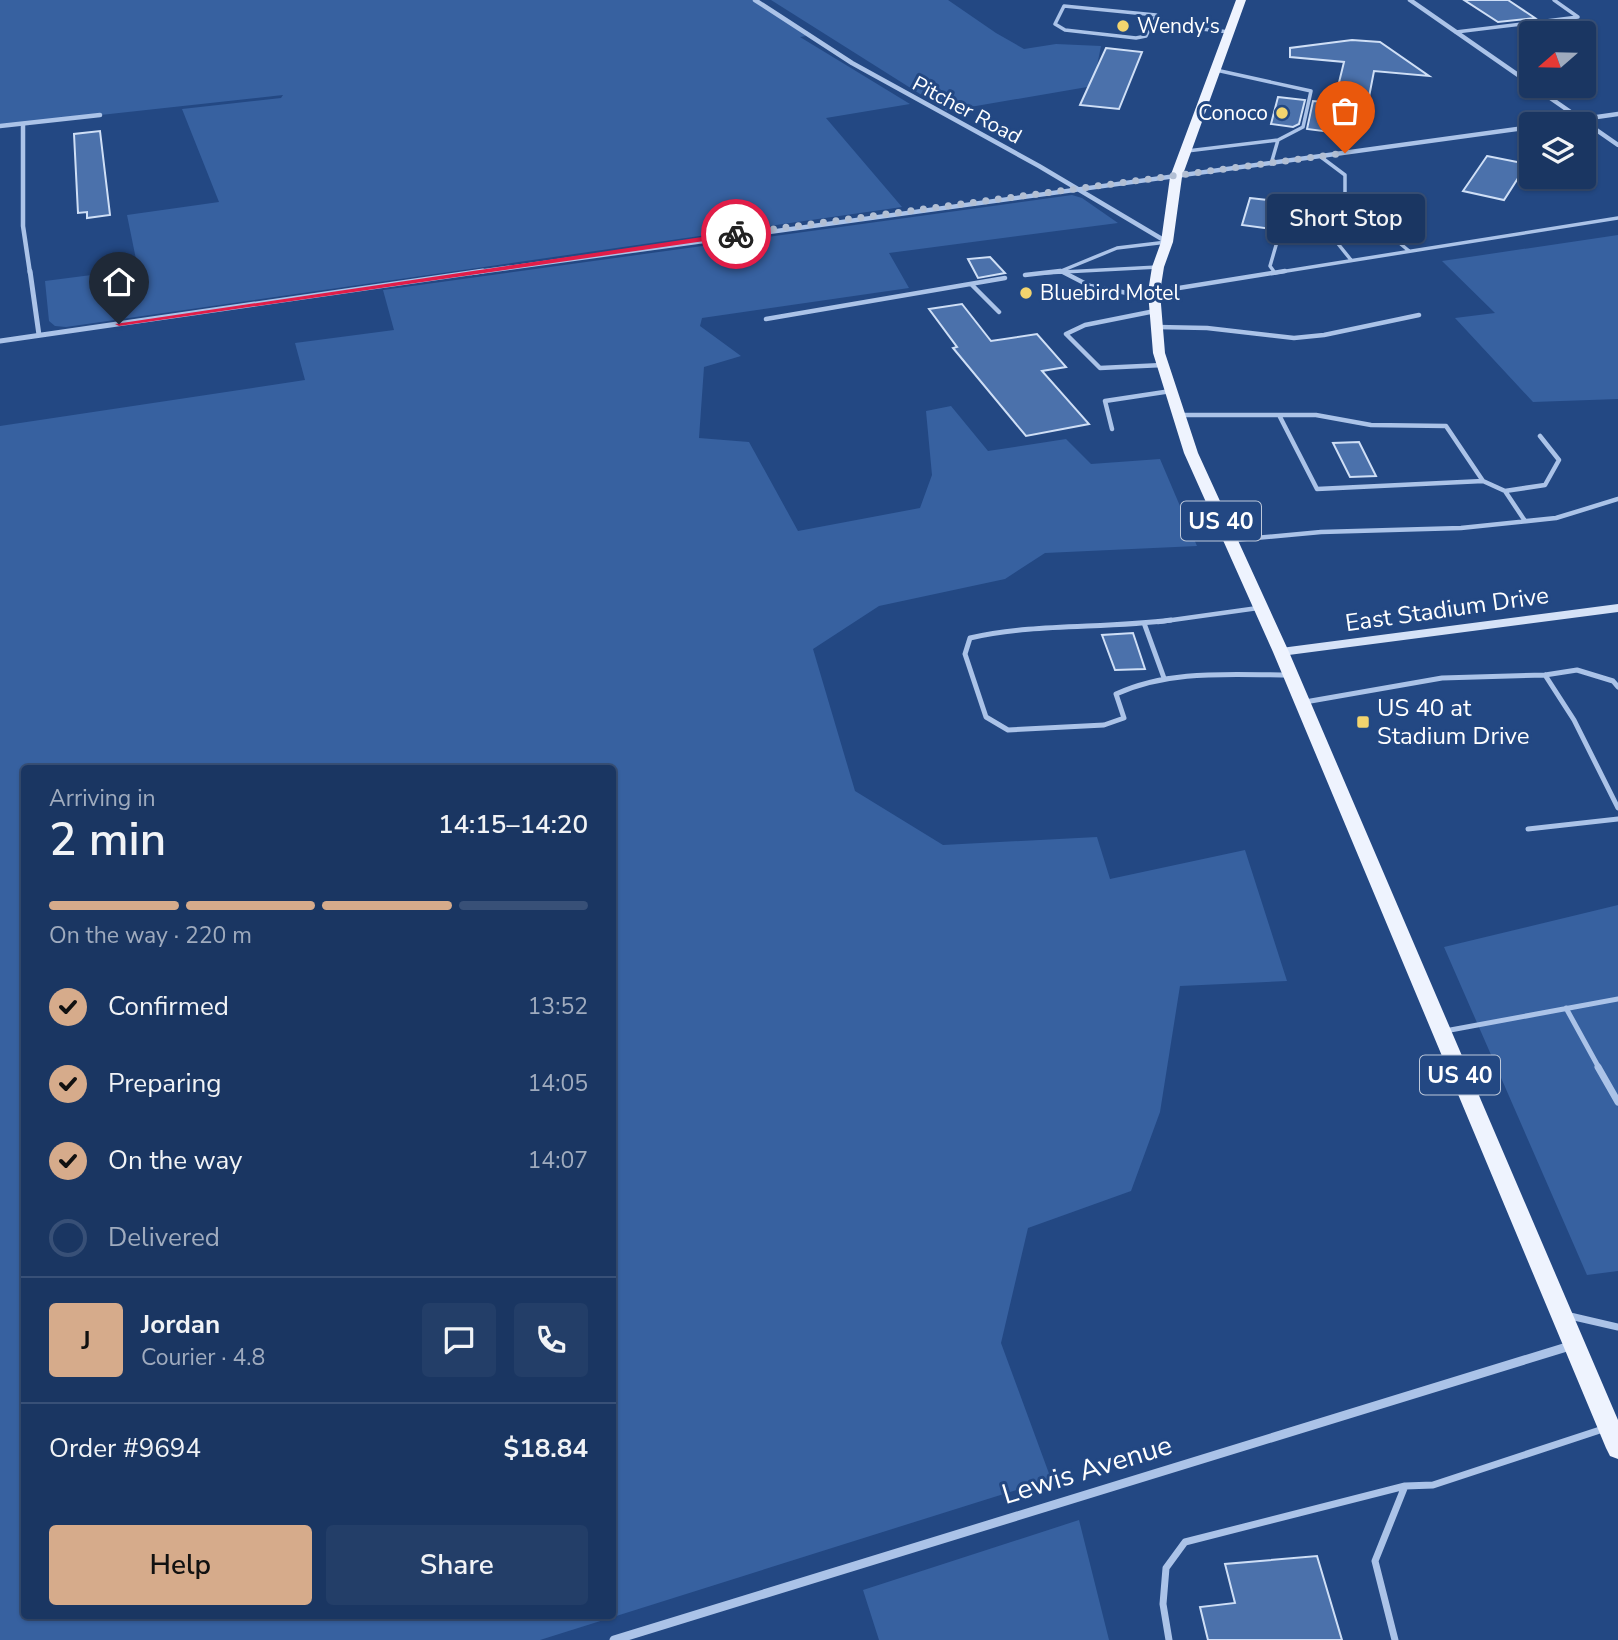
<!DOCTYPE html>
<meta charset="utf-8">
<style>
:root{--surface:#1a3662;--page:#233e68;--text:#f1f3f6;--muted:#9fabbe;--line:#385077;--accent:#d6ab8b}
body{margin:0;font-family:"Nunito Sans",sans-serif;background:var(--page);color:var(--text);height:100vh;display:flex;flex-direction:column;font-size:26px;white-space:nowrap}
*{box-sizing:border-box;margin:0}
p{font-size:23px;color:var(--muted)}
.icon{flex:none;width:38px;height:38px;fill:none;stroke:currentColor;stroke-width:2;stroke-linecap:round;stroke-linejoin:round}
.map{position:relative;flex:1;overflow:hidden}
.drawer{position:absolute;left:21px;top:765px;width:595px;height:854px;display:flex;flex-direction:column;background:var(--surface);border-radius:7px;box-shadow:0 2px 5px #0004,0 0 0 2px var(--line)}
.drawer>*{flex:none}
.needle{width:46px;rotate:250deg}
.controls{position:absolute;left:1519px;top:21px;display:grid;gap:14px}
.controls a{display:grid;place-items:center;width:77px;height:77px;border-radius:7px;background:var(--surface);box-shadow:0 2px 5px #0004,0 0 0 2px var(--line);font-size:35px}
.pin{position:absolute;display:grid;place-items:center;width:60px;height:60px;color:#fff;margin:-72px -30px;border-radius:50% 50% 50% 0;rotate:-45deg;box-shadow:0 0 7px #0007}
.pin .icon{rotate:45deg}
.courier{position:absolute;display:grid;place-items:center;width:70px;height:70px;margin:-35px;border:5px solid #e11d48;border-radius:50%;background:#fff;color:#222;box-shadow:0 2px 9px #0007}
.bubble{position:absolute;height:49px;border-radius:7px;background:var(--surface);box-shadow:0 2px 5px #0004,0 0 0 2px var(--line);font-size:23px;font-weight:600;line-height:49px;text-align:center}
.overview em{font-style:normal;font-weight:600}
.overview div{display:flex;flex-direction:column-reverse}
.overview{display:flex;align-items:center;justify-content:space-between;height:119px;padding:0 28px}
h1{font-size:46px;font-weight:600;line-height:52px}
.bar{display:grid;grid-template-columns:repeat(4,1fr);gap:10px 7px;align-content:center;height:84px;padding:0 28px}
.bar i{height:9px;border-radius:5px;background:var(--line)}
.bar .selected{background:var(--accent)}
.bar p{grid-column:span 4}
.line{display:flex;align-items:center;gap:18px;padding:0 28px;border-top:2px solid var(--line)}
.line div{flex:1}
.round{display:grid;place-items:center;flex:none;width:74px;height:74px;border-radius:7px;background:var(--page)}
ol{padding:0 28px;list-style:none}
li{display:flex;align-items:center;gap:21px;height:77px}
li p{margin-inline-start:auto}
li .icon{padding:7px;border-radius:50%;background:var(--accent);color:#111;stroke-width:4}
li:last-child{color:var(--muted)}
li i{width:38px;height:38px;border:4px solid var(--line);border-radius:50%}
.cta{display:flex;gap:14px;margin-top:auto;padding:14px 28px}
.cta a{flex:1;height:80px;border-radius:7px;background:var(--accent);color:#111;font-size:28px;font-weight:600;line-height:80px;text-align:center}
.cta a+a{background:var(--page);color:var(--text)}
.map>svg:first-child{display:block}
.green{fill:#3761a0;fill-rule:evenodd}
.building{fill:#4b71ab;stroke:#cfdff6;stroke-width:2}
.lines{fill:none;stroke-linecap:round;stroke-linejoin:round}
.lane-far3{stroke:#abc3e8;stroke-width:3.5}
.lane-far2{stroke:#abc3e8;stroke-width:4.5}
.lane-far1{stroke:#abc3e8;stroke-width:5}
.lane{stroke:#abc3e8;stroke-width:7}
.street-far2{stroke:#abc3e8;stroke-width:4.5}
.street-far1{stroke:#abc3e8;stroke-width:5}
.street{stroke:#abc3e8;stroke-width:9}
.secondary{fill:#d5e2f7;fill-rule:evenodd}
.primary{fill:#eef3fe;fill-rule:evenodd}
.route{fill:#e11d48}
.done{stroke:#b2bfd4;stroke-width:7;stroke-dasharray:0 12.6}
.poi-dot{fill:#f3d46e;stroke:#234883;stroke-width:2.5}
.labels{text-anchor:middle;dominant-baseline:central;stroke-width:6;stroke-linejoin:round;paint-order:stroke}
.far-poi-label{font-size:21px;fill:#fff;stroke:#234883;text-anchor:start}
.far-street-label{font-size:21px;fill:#fff;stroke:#234883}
.shield{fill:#234883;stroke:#bdc8da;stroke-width:2}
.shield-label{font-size:23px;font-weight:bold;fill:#fff}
.street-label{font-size:24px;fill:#fff;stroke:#234883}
.poi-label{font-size:24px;fill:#fff;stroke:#234883;text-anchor:start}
.near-street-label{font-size:28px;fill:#fff;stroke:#234883}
</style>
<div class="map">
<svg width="1618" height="1640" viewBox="0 0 1618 1640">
<rect width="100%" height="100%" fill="#234883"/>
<path class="green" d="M0,0H754L806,36L800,37L910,104L826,118L902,207L66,327L55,326L49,321L45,281L138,269L127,215L219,202L182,109L281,98L283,95L0,126Z
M771,0H948L996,33L1024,49L1056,44L1101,46L1093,86L947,111Z
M1072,195L1082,198L1118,223L889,253L909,288L702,318L700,326L741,356L704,367L699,438L749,442L798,531L920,508L932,475L926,411L951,406L988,451L1066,439L1091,464L1160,459L1197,546L1045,553L1005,579L879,606L813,649L855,791L943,845L1097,837L1110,879L1245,850L1287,981L1180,986L1160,1112L1131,1191L1028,1228L1001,1343L1051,1479L540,1640H0V426L305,380L295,343L394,330L383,290ZM24,768H612V1615H24Z
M1618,235V399L1533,402L1455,318L1495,313L1442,261Z
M1618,905V1271L1587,1275L1444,947Z
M1079,1520L1109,1640H879L863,1590Z"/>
<path class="building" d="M1464,0H1508L1535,18L1498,22Z
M1352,40L1380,42L1429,76L1374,71L1368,102H1362L1354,135L1307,129L1313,101L1334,103L1344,62L1290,57V48Z
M1106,48L1142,52L1119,109L1080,105Z
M1278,97L1305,100L1299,124L1293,127L1271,124Z
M100,131L110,215L87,218V212L78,213L74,134Z
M1487,156L1527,164L1504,200L1463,191Z
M1250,198L1335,208L1333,216L1337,217L1334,231L1331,237L1242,225Z
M1346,218L1363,220L1359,240L1340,238Z
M990,257L1005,273L978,278L968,259Z
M962,304L991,341L1037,334L1066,367L1042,371L1089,424L1026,436L953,348L957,347L929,309Z
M1359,442L1376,476L1350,477L1333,443Z
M1133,633L1145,669L1115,670L1102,635Z
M1317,1556L1342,1640H1208L1200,1607L1235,1603L1225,1564Z"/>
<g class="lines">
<path class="lane-far3" d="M1064,6L1156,15L1146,36L1136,38L1065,30L1055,24Z
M1153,24L1230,32
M1456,32L1578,17L1554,0
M1216,70L1311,91L1303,127L1278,140L1271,164
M1187,151L1278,140
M1321,157L1345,175V205L1338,229
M1345,205L1363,212L1409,251
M1336,235L1335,240L1351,260
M1044,273L1158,267
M1065,273L1061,271L1117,248L1167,242
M1274,273L1618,218
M1275,273L1270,266L1279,235"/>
<path class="lane-far2" d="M1061,271L1090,286L1154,298
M1025,275L1060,271
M972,285L999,312
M1154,292L1285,271
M1155,311L1085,325L1066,334L1100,368L1163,365
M766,319L1005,278
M1157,327L1207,328L1294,338L1324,335L1419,315
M1179,415H1316L1371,425L1446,426L1483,481L1505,491L1525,521
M1279,415L1317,489L1483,481
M1112,429L1105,401L1171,391
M1505,491L1545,485L1559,460L1540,436
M1233,540L1321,532L1461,528L1556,518L1618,499
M1158,622L1258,608"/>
<path class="lane-far1" d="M1171,620C1104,629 1036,623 970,638L965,654L986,717L1008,730L1104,725L1124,718L1116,694C1170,669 1231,675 1290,675
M1144,623L1164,678
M1545,675L1574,720L1618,808
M1305,702L1442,678L1545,675L1577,670L1613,681L1618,687
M1528,829L1618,819
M1566,1008L1599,1068
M1445,1031L1618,999"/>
<path class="lane" d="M1598,1067L1618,1102
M1570,1316L1618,1327
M1169,1640L1163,1604L1166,1568L1185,1542L1405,1486L1433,1485L1603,1429
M1395,1640L1375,1561L1405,1486"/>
<path class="street-far2" d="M755,0L852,63L1039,166L1167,242
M1410,0L1531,84
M1533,86L1618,145
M23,124V226L30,273
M1548,124L1618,114
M0,126L100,115
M471,273L1531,127"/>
<path class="street-far1" d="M30,271L39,335
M0,341L483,271"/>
<path class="street" d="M614,1640L1570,1346"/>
<path class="secondary" d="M1618,604V612L1281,656L1275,652L1281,648Z"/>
<path class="primary" d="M1236,0H1246L1182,177L1173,242L1164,267L1160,292L1165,353L1198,453L1289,652L1618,1420V1459L1610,1456L1606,1448L1273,652L1184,453L1153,353L1148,292L1152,267L1161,242L1170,177Z"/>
</g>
<path class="route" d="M736,232L739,236L119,326L115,324Z"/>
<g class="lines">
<path class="done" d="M736,234L1345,153"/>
</g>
<g class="poi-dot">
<circle cx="1123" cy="26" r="7"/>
<circle cx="1282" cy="113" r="7"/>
<circle cx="1026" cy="293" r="7"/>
<rect x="1356" y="715" width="14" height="14" rx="3.5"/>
</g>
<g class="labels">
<g class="far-poi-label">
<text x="1137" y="26">Wendy's</text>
<text x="1268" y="113" text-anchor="end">Conoco</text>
<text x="1040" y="293">Bluebird Motel</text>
</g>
<g class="far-street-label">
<text transform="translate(967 110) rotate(28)">Pitcher Road</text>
</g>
<g class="shield">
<rect x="1181" y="501.5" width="80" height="39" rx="5"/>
<rect x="1420" y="1055.5" width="80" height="39" rx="5"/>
</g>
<g class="shield-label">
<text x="1221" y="521">US 40</text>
<text x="1460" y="1075">US 40</text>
</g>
<g class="street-label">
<text transform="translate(1447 609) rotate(-8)">East Stadium Drive</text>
</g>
<g class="poi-label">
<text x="1377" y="708">US 40 at<tspan x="1377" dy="28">Stadium Drive</tspan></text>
</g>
<g class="near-street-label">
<text transform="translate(1087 1470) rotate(-17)">Lewis Avenue</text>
</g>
</g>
</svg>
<div class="controls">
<a><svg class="needle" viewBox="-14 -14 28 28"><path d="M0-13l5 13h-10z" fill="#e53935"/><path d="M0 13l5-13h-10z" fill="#9fabbe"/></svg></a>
<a><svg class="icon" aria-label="layers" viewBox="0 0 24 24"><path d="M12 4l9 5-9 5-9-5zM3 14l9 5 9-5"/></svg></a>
</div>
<div class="pin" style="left:1345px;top:153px;background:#ea580c"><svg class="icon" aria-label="bag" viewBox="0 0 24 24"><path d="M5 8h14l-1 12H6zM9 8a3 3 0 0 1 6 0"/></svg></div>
<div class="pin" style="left:119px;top:324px;background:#1f2937"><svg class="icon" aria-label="home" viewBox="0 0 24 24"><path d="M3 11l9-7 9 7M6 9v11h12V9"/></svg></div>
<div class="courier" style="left:736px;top:234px"><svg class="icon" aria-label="bike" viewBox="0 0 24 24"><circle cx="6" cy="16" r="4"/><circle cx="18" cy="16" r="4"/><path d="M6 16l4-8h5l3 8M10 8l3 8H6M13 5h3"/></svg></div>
<div class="bubble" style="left:1267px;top:194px;width:158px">Short Stop</div>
<section class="drawer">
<div class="overview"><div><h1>2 min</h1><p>Arriving in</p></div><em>14:15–14:20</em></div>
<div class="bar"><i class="selected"></i><i class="selected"></i><i class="selected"></i><i></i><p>On the way · 220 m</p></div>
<ol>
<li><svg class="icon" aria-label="check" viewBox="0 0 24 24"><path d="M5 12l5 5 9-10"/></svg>Confirmed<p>13:52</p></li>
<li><svg class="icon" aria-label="check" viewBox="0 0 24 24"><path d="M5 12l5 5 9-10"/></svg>Preparing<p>14:05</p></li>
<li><svg class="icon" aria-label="check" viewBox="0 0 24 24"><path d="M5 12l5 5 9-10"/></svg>On the way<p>14:07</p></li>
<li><i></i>Delivered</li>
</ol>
<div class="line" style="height:126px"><b class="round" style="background:var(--accent);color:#111">J</b><div><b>Jordan</b><p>Courier · 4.8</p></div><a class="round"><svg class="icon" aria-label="chat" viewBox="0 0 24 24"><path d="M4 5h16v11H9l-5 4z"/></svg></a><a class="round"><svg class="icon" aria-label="phone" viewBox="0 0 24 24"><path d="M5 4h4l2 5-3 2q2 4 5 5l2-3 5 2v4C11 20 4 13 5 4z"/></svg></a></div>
<div class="line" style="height:91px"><div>Order #9694</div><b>$18.84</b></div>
<div class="cta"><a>Help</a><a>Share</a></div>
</section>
</div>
